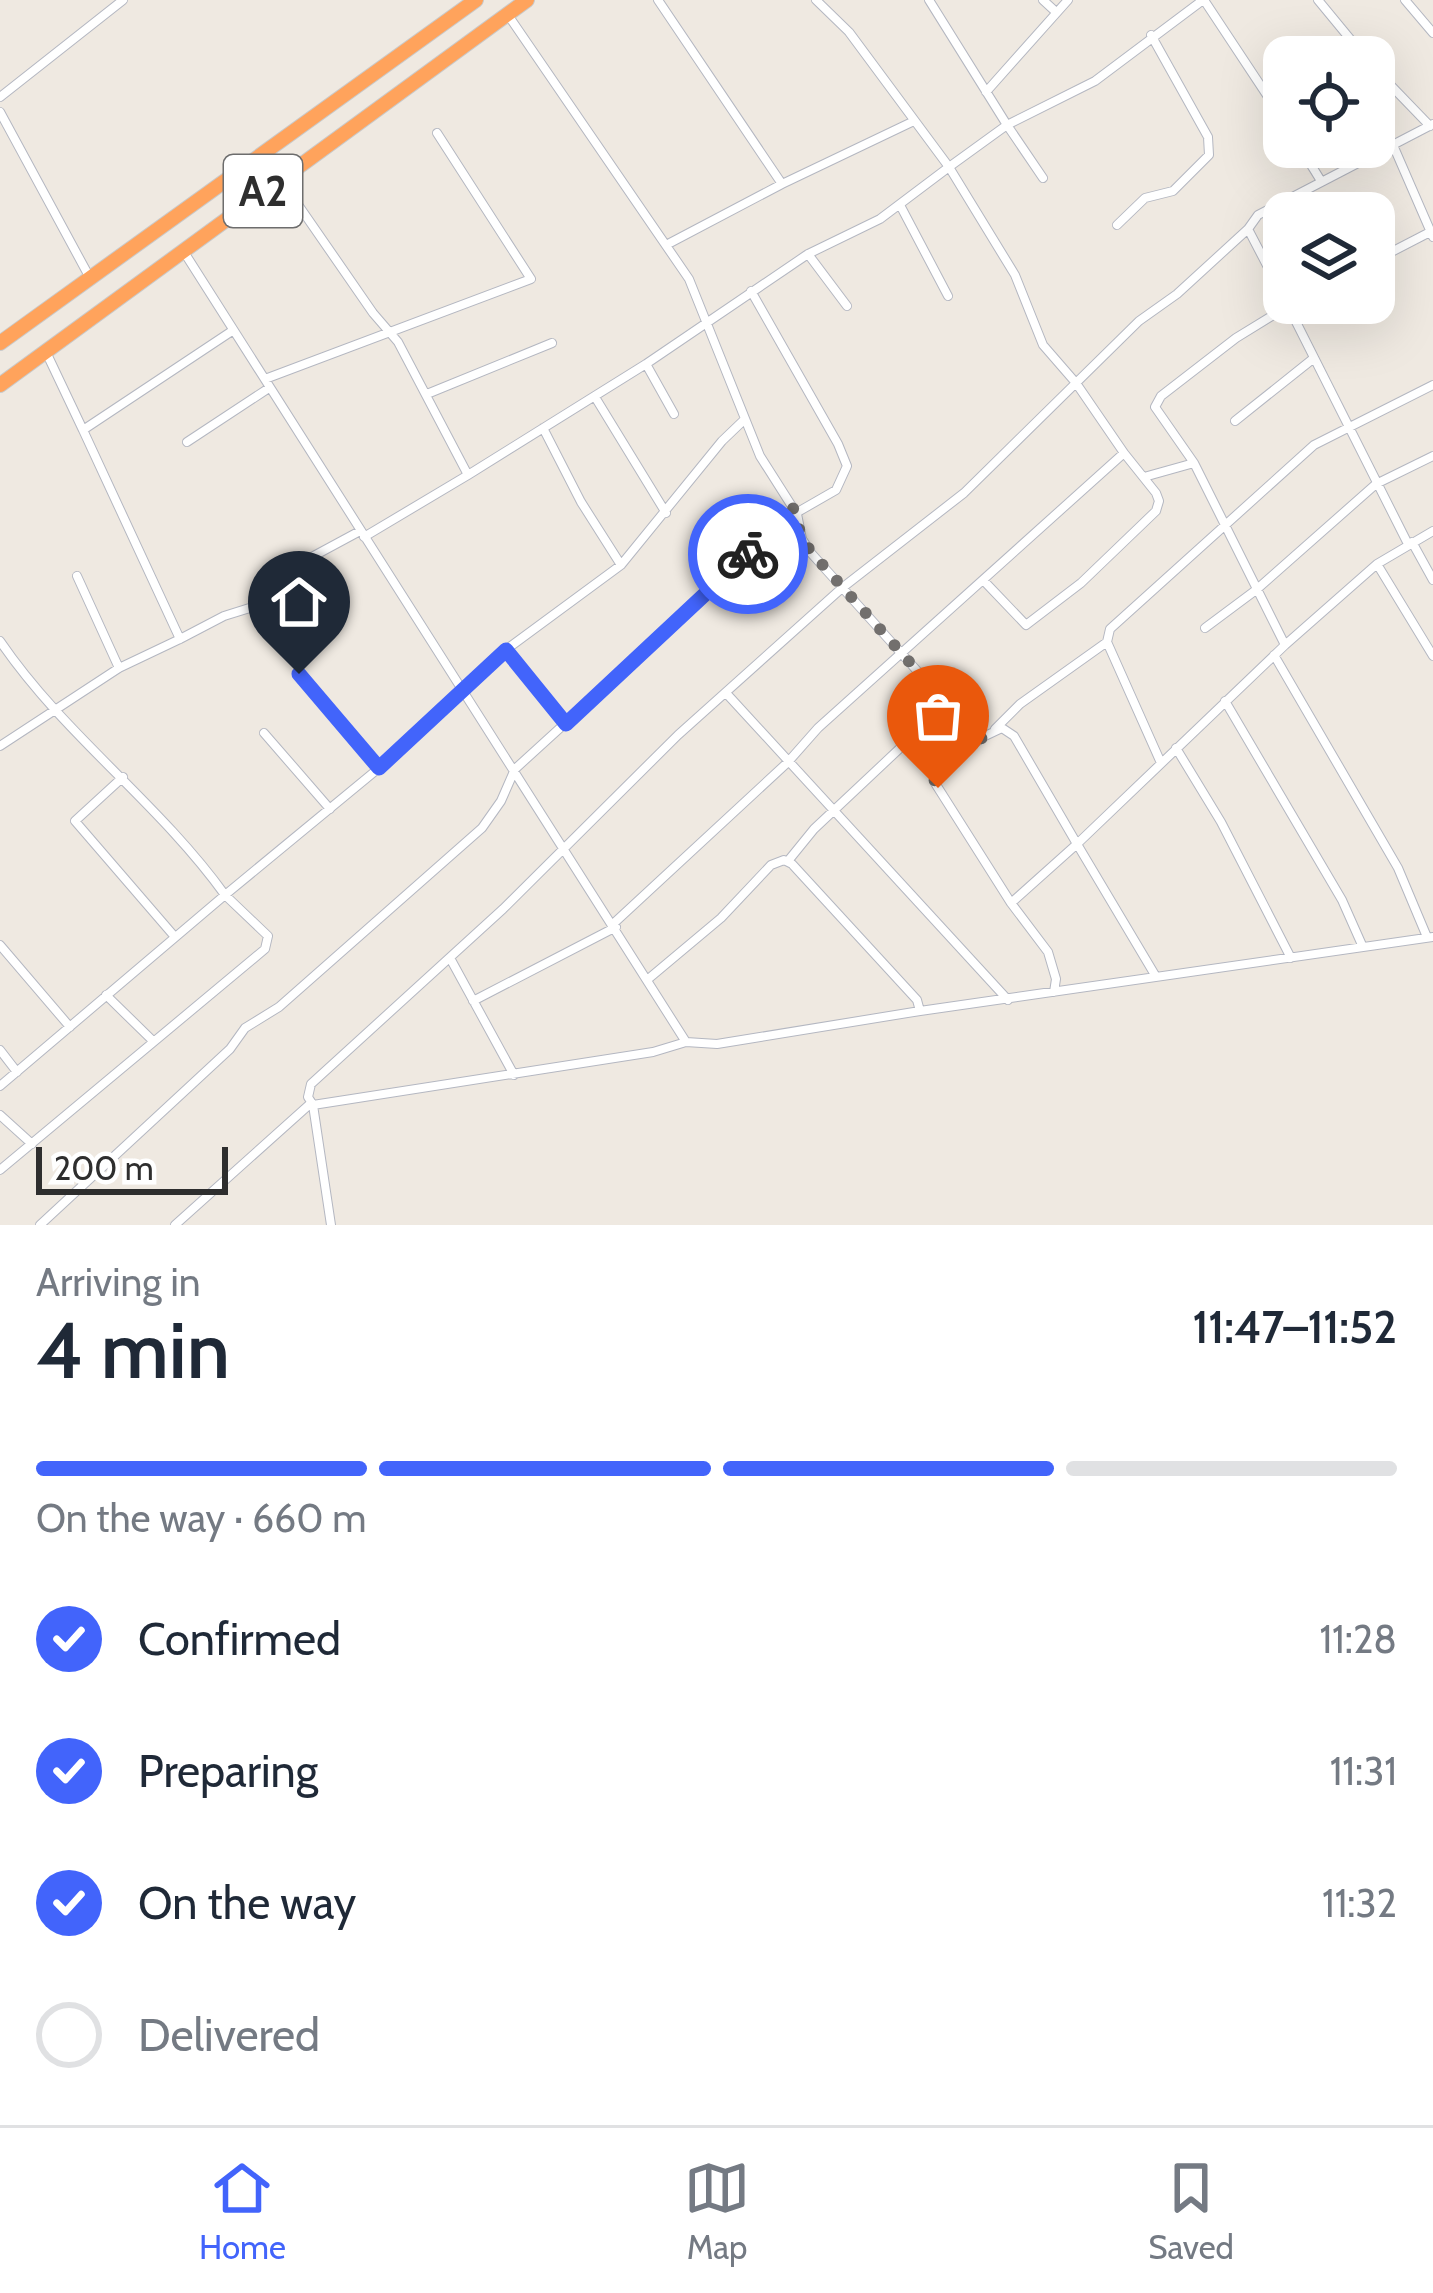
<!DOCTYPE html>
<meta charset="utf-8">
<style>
:root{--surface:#fff;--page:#f2f2f3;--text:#1f2937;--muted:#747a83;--line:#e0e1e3;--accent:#4264fb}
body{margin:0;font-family:Cabin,sans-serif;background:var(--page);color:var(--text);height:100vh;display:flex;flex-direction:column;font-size:45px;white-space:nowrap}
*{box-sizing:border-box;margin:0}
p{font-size:39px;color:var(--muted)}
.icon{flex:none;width:66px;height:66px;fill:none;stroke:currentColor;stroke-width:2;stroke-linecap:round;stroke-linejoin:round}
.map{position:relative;height:1225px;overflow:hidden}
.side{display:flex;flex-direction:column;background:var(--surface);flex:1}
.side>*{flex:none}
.fabs{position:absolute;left:1263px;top:36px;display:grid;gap:24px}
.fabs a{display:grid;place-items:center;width:132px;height:132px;border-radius:24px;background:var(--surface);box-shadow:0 12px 48px #0002;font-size:60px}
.scale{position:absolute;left:36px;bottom:30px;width:192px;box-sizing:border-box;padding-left:12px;border:6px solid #2e2e2e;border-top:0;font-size:33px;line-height:42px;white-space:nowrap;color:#2e2e2e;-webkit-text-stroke:9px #fff;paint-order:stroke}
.pin{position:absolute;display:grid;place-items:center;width:102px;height:102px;color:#fff;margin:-123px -51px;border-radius:50% 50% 50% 0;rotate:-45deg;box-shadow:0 0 12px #0007}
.pin .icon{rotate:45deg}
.courier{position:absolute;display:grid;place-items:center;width:120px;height:120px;margin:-60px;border:9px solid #4264fb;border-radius:50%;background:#fff;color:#222;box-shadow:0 3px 15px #0007}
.overview em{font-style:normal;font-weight:600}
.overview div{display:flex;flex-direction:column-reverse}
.overview{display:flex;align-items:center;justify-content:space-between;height:204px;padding:0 36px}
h1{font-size:78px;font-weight:600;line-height:90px}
.bar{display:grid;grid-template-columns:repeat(4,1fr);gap:18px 12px;align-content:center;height:144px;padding:0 36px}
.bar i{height:15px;border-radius:9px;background:var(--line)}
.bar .current{background:var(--accent)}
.bar p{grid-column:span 4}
ol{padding:0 36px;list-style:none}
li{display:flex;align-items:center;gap:36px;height:132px}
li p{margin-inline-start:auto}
li .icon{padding:12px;border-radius:50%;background:var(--accent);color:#fff;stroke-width:4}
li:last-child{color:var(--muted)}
li i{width:66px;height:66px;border:6px solid var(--line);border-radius:50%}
.dock{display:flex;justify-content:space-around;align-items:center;height:168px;border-top:3px solid var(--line);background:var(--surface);font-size:33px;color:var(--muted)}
.dock a{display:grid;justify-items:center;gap:6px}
.dock .current{color:var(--accent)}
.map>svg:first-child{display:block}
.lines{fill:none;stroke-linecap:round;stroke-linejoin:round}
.minor-casing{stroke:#b4b7c1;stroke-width:10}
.highway-casing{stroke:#c9c9c9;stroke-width:16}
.minor{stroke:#fff;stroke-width:8}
.highway{stroke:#ffa35c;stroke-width:14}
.done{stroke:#726f6d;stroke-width:12;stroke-dasharray:0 21.6}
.route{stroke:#4264fb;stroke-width:15}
.labels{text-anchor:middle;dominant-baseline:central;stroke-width:9;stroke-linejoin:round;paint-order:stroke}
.shield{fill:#fff;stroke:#6d6d6d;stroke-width:3}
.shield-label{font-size:42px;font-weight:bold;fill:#2e2e2e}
</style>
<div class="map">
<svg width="1433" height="1225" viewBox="0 0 1433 1225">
<rect width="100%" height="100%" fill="#efe9e1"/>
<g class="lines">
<g class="minor-casing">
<path id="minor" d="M658,0L782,184L914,121
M929,0L1007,125L949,167L1015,275L1043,345L1076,383L1124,453
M1043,0L1056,12
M1204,0L1284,121
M1318,0L1365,57
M1405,0L1433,33
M1374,68L1430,126
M986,92L1068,0
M0,97L123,0
M0,112L90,278
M1393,145L1433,237
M1300,147L1321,181
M1043,178L1007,125L1095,81L1203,0
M281,180L373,313L398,342L468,475L646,364L808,254L880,219L949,167L849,32L816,0
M900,205L948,296
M1117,225L1145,198L1173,191L1209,155L1208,137L1151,35
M668,244L782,184
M184,252L686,1042L717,1044L920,1011L1433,937
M808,254L847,306
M1374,261L1430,232
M751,291L838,444L847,466L836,490L796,513
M1284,298L1248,229L1258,215L1433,124
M1287,304L1408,544
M46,352L83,430L232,331
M646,364L674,414
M265,379L531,279L437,133
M427,394L552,343
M595,397L666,513
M1235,421L1314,358
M543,428L581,502L621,565
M83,430L180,639L224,616L259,605L284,572L360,531
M187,442L269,388
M1144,477L1194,463
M797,514L802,539L811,553L947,704L983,737L1002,728L1014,736L1077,844L1011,903
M364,537L468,475
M1412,542L1433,580
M1377,564L1433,656
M77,576L119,668
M1205,628L1256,590L1376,484L1433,456
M0,641C64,735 158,802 225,895L379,768L496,657L621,565L722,441L745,419
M1285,645L1377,564L1433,531
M505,650L566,724
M1274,655L1398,868L1427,937
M299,673L379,768
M726,693L1008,1000
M1225,701L1342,900L1362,945
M995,729L1020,704L1107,642
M264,733L330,809
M983,737L938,771L935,783L1011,903L1048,952L1056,979L1054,992
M0,746L119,668L180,639
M1176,748L1221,822L1291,958
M1161,763L1107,642L1110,629L1314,445L1433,385
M123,777L75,821L175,937
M788,861L814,829L947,704
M613,924L788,762L818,728L1124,453L1156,493L1159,501L1156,511L1081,583L1026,625L983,580
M0,945L70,1027
M450,958L514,1075
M1155,975L1077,844L1285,645L1194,463L1155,407L1161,396L1236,338L1293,303
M647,980L721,918L771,865L784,860L792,864L917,1000L920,1011
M106,995L152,1040
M473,1001L616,927
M686,1042L653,1052L313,1105L308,1097L311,1084L503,909L678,735L842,588L964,493L1139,321L1177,294L1248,229
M0,1050L17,1072
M0,1086L225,895L268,936L265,949L0,1170
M313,1105L331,1225
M0,1115L32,1144
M40,1225L230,1049L245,1028L279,1007L482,828L501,801L515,769L728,575L793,508L760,456L689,279L508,15
M175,1225L310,1104"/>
</g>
<g class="highway-casing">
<path id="highway" d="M0,343L476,0
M0,385L527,0"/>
</g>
<use href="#minor" class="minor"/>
<use href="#highway" class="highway"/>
</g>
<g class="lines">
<path class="done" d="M748,554L793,508L802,539L812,553L947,704L983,737L938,771L934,779L938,788"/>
<path class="route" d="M299,674L379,768L506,650L566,724L748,554"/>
</g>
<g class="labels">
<rect class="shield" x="224" y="155" width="78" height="72" rx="9"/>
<g class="shield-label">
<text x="263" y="191">A2</text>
</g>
</g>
</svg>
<div class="fabs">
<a><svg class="icon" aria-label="locate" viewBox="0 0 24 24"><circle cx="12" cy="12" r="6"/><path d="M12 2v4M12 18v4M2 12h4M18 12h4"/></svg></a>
<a><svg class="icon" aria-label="layers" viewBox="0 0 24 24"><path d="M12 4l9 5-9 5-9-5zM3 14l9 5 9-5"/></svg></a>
</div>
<div class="scale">200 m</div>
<div class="pin" style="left:938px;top:788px;background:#ea580c"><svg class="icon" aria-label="bag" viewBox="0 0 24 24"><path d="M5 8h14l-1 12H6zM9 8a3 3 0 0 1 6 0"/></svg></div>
<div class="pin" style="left:299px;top:674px;background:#1f2937"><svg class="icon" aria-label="home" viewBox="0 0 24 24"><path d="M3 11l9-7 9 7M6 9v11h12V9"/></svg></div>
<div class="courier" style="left:748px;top:554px"><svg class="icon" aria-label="bike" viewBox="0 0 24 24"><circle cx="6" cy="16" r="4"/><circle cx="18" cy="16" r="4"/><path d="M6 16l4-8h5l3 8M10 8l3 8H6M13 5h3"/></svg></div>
</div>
<section class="side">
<div class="overview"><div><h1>4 min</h1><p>Arriving in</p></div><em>11:47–11:52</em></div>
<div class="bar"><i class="current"></i><i class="current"></i><i class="current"></i><i></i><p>On the way · 660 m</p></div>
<ol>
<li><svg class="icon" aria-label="check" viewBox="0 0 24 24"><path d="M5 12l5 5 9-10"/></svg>Confirmed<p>11:28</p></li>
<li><svg class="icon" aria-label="check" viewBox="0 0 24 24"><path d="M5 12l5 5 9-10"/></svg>Preparing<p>11:31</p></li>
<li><svg class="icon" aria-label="check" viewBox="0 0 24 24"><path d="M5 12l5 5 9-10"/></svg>On the way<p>11:32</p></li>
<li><i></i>Delivered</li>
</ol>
</section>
<nav class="dock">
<a class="current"><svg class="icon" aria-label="home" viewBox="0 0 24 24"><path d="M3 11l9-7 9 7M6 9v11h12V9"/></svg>Home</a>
<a><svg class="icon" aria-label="map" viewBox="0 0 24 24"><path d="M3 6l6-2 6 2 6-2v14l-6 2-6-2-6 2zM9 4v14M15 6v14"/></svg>Map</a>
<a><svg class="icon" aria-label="saved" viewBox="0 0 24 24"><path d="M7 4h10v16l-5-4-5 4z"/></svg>Saved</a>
</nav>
